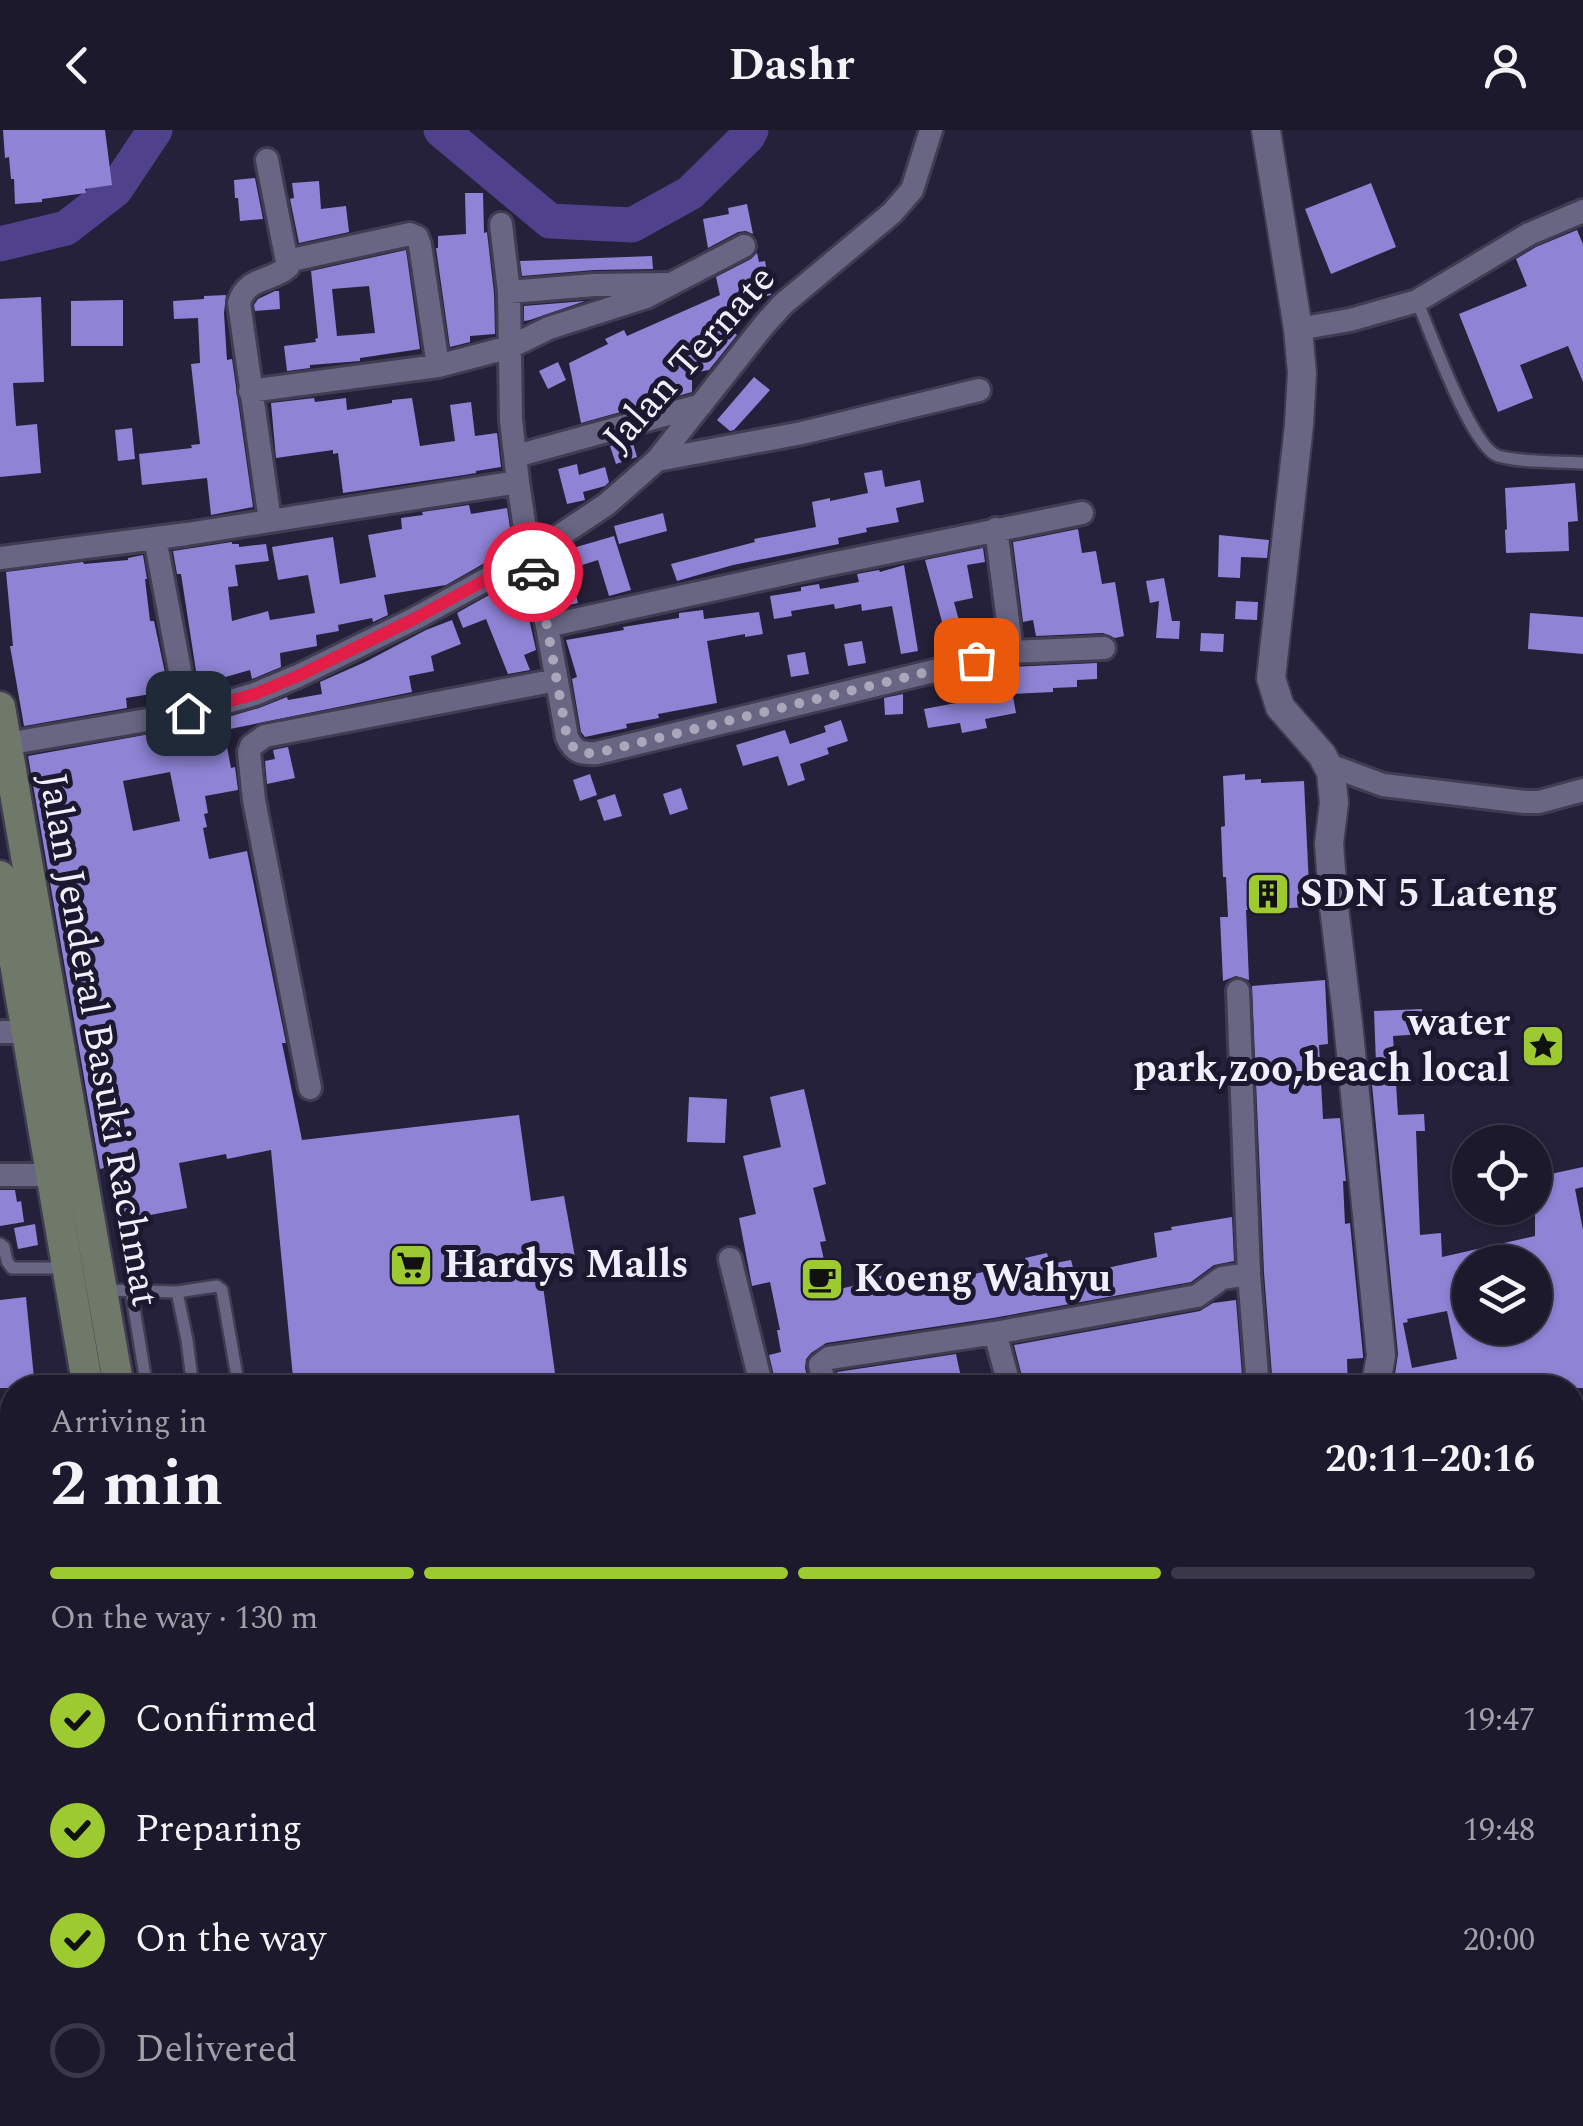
<!DOCTYPE html>
<meta charset="utf-8">
<style>
:root{--surface:#1c192c;--page:#252234;--text:#f1f3f6;--muted:#a0a0a9;--line:#3a3848;--accent:#9dca31}
body{margin:0;font-family:Spectral,serif;background:var(--page);color:var(--text);height:100vh;display:flex;flex-direction:column;font-size:38px;white-space:nowrap}
*{box-sizing:border-box;margin:0}
p{font-size:32px;color:var(--muted)}
.icon{flex:none;width:55px;height:55px;fill:none;stroke:currentColor;stroke-width:2;stroke-linecap:round;stroke-linejoin:round}
.map{position:relative;flex:1;overflow:hidden}
.sheet{position:absolute;left:0px;top:1245px;width:1585px;height:752px;display:flex;flex-direction:column;background:var(--surface);border-radius:40px 40px 0 0;box-shadow:0 2px 8px #0004,0 0 0 2px var(--line)}
.sheet>*{flex:none}
.tools{position:absolute;left:1452px;top:995px;display:grid;gap:20px}
.tools a{display:grid;place-items:center;width:100px;height:100px;border-radius:50%;background:var(--surface);box-shadow:0 2px 8px #0004,0 0 0 2px var(--line);font-size:50px}
.pin{position:absolute;display:grid;place-items:center;width:85px;height:85px;color:#fff;margin:-42px;border-radius:20px;box-shadow:0 5px 15px #0006}
.courier{position:absolute;display:grid;place-items:center;width:100px;height:100px;margin:-50px;border:8px solid #e11d48;border-radius:50%;background:#fff;color:#222;box-shadow:0 2px 12px #0007}
.headline em{font-style:normal;font-weight:700}
.headline div{display:flex;flex-direction:column-reverse}
.headline{display:flex;align-items:center;justify-content:space-between;height:170px;padding:0 50px}
h1{font-size:65px;font-weight:700;line-height:75px}
.bar{display:grid;grid-template-columns:repeat(4,1fr);gap:15px 10px;align-content:center;height:120px;padding:0 50px}
.bar i{height:12px;border-radius:8px;background:var(--line)}
.bar .active{background:var(--accent)}
.bar p{grid-column:span 4}
ol{padding:0 50px;list-style:none}
li{display:flex;align-items:center;gap:30px;height:110px}
li p{margin-inline-start:auto}
li .icon{padding:10px;border-radius:50%;background:var(--accent);color:#111;stroke-width:4}
li:last-child{color:var(--muted)}
li i{width:55px;height:55px;border:5px solid var(--line);border-radius:50%}
header{display:flex;justify-content:space-between;align-items:center;height:130px;padding:0 50px;background:var(--surface);font-size:45px;font-weight:700}
.map>svg:first-child{display:block}
.lines{fill:none;stroke-linecap:round;stroke-linejoin:round}
.river{stroke:#50418d;stroke-width:35}
.building{fill:#8e83d5;fill-rule:evenodd}
.service-casing{stroke:#403c51;stroke-width:16}
.minor-casing{stroke:#403c51;stroke-width:28}
.tertiary-casing{stroke:#403c51;stroke-width:32}
.secondary-casing{stroke:#403c51;stroke-width:35}
.service{stroke:#696684;stroke-width:11}
.minor{stroke:#696684;stroke-width:22}
.tertiary{stroke:#696684;stroke-width:28}
.secondary{stroke:#707969;stroke-width:30}
.done{stroke:#a9a7b9;stroke-width:10;stroke-dasharray:0 18}
.route{stroke:#e11d48;stroke-width:12}
.labels{text-anchor:middle;dominant-baseline:central;stroke-width:10;stroke-linejoin:round;paint-order:stroke}
.street-label{font-size:40px;fill:#f0effd;stroke:#1b1830}
.poi-label{font-size:40px;font-weight:bold;fill:#f0effd;stroke:#1b1830;text-anchor:start}
</style>
<header><svg class="icon" aria-label="back" viewBox="0 0 24 24"><path d="M15 5l-7 7 7 7"/></svg>Dashr<svg class="icon" aria-label="person" viewBox="0 0 24 24"><circle cx="12" cy="8" r="4"/><path d="M4 21q1-7 8-7t8 7"/></svg></header>
<div class="map">
<svg width="1583" height="1996" viewBox="0 0 1583 1996">
<rect width="100%" height="100%" fill="#25213a"/>
<g class="lines">
<path class="river" d="M441,0L550,91L632,95L690,63L748,6L751,0
M0,114L66,98L115,60L155,0"/>
</g>
<path class="building" d="M3,0H105L112,55L85,59L86,63L42,69V72L15,74L14,49H11L9,27L5,28Z
M255,48L263,89L240,91L238,68H235L234,50Z
M319,51L321,79L346,76L349,102L299,113L290,69L294,68L292,53Z
M1371,53L1396,117L1331,144L1305,79Z
M465,63H483L484,103L487,102L494,163L495,204L470,206V212L450,217L436,118H438V106L466,104Z
M747,74L753,104L746,101L738,102L708,118L703,89L729,84L728,78Z
M1577,100L1583,114V252L1568,216L1520,235L1533,268L1498,282L1459,184L1527,156L1516,129L1536,117Z
M406,120L420,219L360,228V231L310,235V238L287,241L284,216L316,212L315,209L318,208L311,141ZM369,156L375,203L337,206L332,159Z
M757,123L759,132L765,131L771,165L741,172L743,182L716,187L737,205L709,240L692,243V262L581,293L569,233L608,214L605,209L624,200L627,206L720,165L716,147L751,129Z
M652,126L653,139L594,140L522,146L520,131Z
M275,161H279L280,179L255,181L254,175L258,169Z
M226,165L224,183L227,230L232,229L253,377L211,385L207,348L142,355L139,324L192,318L191,315L200,314L191,234L200,233L198,188L174,189L173,171L204,169V166Z
M41,167L44,252L13,253L16,296L37,294L41,343L0,347V169Z
M123,170V216H71V171Z
M585,171L530,190L524,191V176Z
M558,232L566,250L548,259L539,241Z
M754,247L770,260L734,300L730,301L717,290Z
M314,268L315,272L346,268L347,280L392,273V270L412,268L420,316L455,311L450,275L471,272L475,306L497,303L501,337L476,341V343L464,345L343,363L338,323L333,324V320L276,328L271,273Z
M132,298L135,329L118,331L115,300Z
M632,310L637,327L616,334L610,316Z
M577,334L579,345L605,337L609,352L605,356L583,362L585,370L567,374L558,339Z
M882,340L885,357L920,350L924,372L896,378L899,392L866,398L867,402L838,408L839,414L733,435L677,451L671,434L755,412L754,409L816,397L812,372L830,368V371L868,363L864,343Z
M1575,353L1578,391L1568,392L1569,421L1506,423L1505,400L1507,399L1505,358Z
M469,375L471,384L507,378L512,411L501,413L504,422L446,455L384,465L388,485L373,492L372,488L338,495L339,501L316,505L317,516L280,523L281,537L252,549L250,540L215,550V552L198,554L181,444H177L173,421L232,412V414H239V417L266,414L269,431L235,435L238,456L228,457L232,491L268,481L270,490L315,483L308,445L278,450L272,417L333,407L340,454L376,447L368,405L402,399L401,388L423,385L422,382Z
M663,383L667,401L619,414L614,396Z
M1078,399L1082,423L1096,421L1102,454L1115,452L1124,506L1115,508L1103,503L1036,506L1033,490L1023,492L1013,412Z
M1219,405L1269,410L1267,428L1241,427L1240,448L1218,447Z
M614,406L631,460L609,466L598,430L579,436L573,418Z
M983,418L985,432L967,435L973,468L954,472L965,513L949,517L925,430Z
M143,425L147,449H145L150,491H154L168,557L150,559L151,564L126,568L127,578L24,596L10,516H13L6,442L83,432L84,434L128,430V428Z
M568,434L578,473L558,478L548,440Z
M904,435L918,521L901,524L892,476L862,481L861,474L835,479L834,474L791,481L792,486L774,489L770,466L801,461V457L819,454L820,459L859,452L857,444L879,440L880,442Z
M1164,448L1172,491H1180L1179,509L1156,508L1159,471L1150,473L1146,451Z
M516,450L526,475L536,520L524,525L530,540L508,544L486,489L463,498L457,483Z
M1236,471L1258,472L1257,490L1235,489Z
M703,480L704,489L759,482L763,504L745,507V504L707,511L717,573L658,584L659,588L626,594L627,598L585,607L581,602L572,549L577,547L566,510L624,500L623,497L679,488V483Z
M1530,483L1583,487V524L1528,519Z
M452,490L461,514L431,526L434,541L409,546L412,562L230,599L228,587L259,578L287,567L288,570L322,564L320,552L365,532L426,500Z
M1201,503L1224,504L1223,522L1200,521Z
M862,511L866,533L848,536L844,514Z
M805,522L809,544L791,547L787,525Z
M1097,533V549L1077,550V557L1053,558V562L1013,564L1012,537Z
M976,546L980,567L1012,561L1016,583L985,589L987,598L962,603L960,593L928,598L924,579L956,573L952,552Z
M903,564V584L885,585L884,568Z
M841,590L848,611L827,618L829,624L800,634L805,650L788,656L778,626L743,636L736,615L785,600L790,614L826,602L824,596Z
M222,591L231,638L235,637L238,660L205,666L208,683L204,684L207,697L203,698L209,729L247,721L286,913H282L302,1010L519,985L531,1071L564,1066L575,1127L540,1134L557,1258H294L271,1020L227,1029L226,1024L179,1033L187,1078L124,1090L114,1039L109,1040L108,1037L100,1039L28,626ZM170,642L180,691L133,701L123,651Z
M288,617L295,648L267,654L265,631L275,629L273,620Z
M590,644L597,665L580,671L573,650Z
M1245,644V650L1261,649V653L1304,651L1310,777L1246,780L1249,850L1236,846L1223,851L1220,787H1228L1226,747H1223L1221,697L1225,696L1223,646Z
M681,658L688,679L670,685L663,664Z
M615,664L622,686L604,691L597,670Z
M1325,850L1328,914L1319,915L1323,989L1340,988L1346,1051H1343L1345,1094L1350,1093L1363,1225V1228L1347,1229L1348,1258H1273L1264,1143L1252,856Z
M1422,879L1423,904L1393,906L1398,985L1424,984L1425,1001H1416L1420,1105L1441,1103L1442,1127L1535,1106V1074L1546,1072L1541,1046L1583,1037V1057L1575,1059L1583,1100V1258H1561L1559,1249L1520,1258H1505V1254L1485,1258H1393L1398,1224L1370,934L1376,933L1374,881ZM1470,1132H1535V1198H1470ZM1447,1181L1457,1229L1412,1238L1403,1193L1408,1192L1407,1189Z
M804,959L826,1054L813,1058L826,1111L820,1112L831,1161L878,1150L877,1147L899,1142L902,1153L935,1146L936,1153L1026,1132L1025,1128L1047,1123L1050,1134L1071,1130L1075,1145L1157,1127L1154,1103L1172,1100L1171,1097L1232,1087L1234,1131L1214,1135L1191,1152L993,1188L826,1213L811,1223L806,1229L805,1238L810,1258H777L769,1225L781,1222L777,1200H780L770,1152L752,1156L739,1088L756,1084L743,1026L781,1017L770,967Z
M689,967L727,969L725,1013L687,1012Z
M0,1060H15L17,1072L21,1071L24,1092L0,1096Z
M35,1094L38,1115L18,1119L14,1098Z
M26,1167L35,1258H0V1170Z
M1236,1170L1243,1258H1025L1014,1215L1200,1181L1213,1173Z
M956,1224L962,1252L936,1258H840L837,1242Z"/>
<g class="lines">
<g class="service-casing">
<path id="service" d="M1417,171C1430,201 1471,317 1498,326C1522,333 1558,331 1583,333
M0,1114L4,1117L7,1131L12,1138H64
M106,1160L177,1162L187,1210L193,1258
M131,1160L147,1258
M177,1162L217,1156L222,1160L239,1258"/>
</g>
<g class="minor-casing">
<path id="minor" d="M267,30L288,137C271,152 246,147 239,173L270,391L518,352
M501,94L509,162L594,155L667,154
M287,131L410,104L417,107L420,115L438,236
M509,162L511,290L518,352L529,426L547,496L567,607C574,622 581,624 597,623L1012,522L1104,518
M1298,199L1350,190L1417,171L1529,104L1583,81
M250,261L438,236L510,217L549,198L646,167L744,116
M516,326L701,275
M657,330L802,303L979,260
M996,399L1012,522
M155,408L188,583
M0,428L187,404L270,391
M547,496L821,436L1082,383
M6,614L188,583L255,564L298,546L416,488L529,426L607,374L657,330L764,195L783,174L892,83L912,60L931,0
M1329,635L1383,655L1525,672H1539L1583,660
M1238,861L1249,1144L1258,1258
M0,902H26
M310,958L254,670L249,622L251,616L265,606L557,550
M0,1045H52
M730,1129L762,1258
M995,1203L1010,1258
M825,1258L820,1235L829,1228L995,1203L1197,1166L1222,1148L1249,1144
M1572,1362L1583,1359
M1572,1470L1583,1467
M1572,1490L1583,1486
M0,1500H12
M1572,1604L1583,1601
M0,1694L12,1695
M0,1890L12,1888
M0,1960L10,1996
M522,1985L533,1996
M875,1985L879,1996
M1122,1985L1123,1996
M1405,1985L1408,1996
M1546,1985L1549,1996
M348,1996L428,1985
M1191,1996L1229,1985"/>
</g>
<g class="tertiary-casing">
<path id="tertiary" d="M1266,0L1298,199L1302,243L1299,295L1271,548L1280,577L1322,625L1331,642L1334,673L1329,713L1333,769L1348,893L1381,1226L1375,1258
M0,1322H12
M0,1361L12,1362"/>
</g>
<g class="secondary-casing">
<path id="secondary" d="M0,577L119,1258
M0,746L88,1258
M261,1985L263,1996"/>
</g>
<use href="#service" class="service"/>
<use href="#minor" class="minor"/>
<use href="#tertiary" class="tertiary"/>
<use href="#secondary" class="secondary"/>
</g>
<g class="lines">
<path class="done" d="M533,442L547,496L567,607C574,622 581,624 597,623L976,530"/>
<path class="route" d="M188,583L255,564L298,546L416,488L529,426L533,442"/>
</g>
<defs>
<g id="building-square" transform="scale(2.25)"><rect x="-9" y="-9" width="18" height="18" rx="4" fill="#9dca31" stroke="#1b1830"/><path d="M-4-6H4V6H1V3H-1V6H-4ZM-2.5-4.3h1.7v1.8h-1.7ZM.8-4.3h1.7v1.8H.8ZM-2.5-1h1.7V.8h-1.7ZM.8-1h1.7V.8H.8Z" fill="#111"/></g>
<g id="sight-square" transform="scale(2.25)"><rect x="-9" y="-9" width="18" height="18" rx="4" fill="#9dca31" stroke="#1b1830"/><path d="M0-6L1.8-2.2L6-1.7L2.9 1.2L3.7 5.4L0 3.3L-3.7 5.4L-2.9 1.2L-6-1.7L-1.8-2.2Z" fill="#111"/></g>
<g id="supermarket-square" transform="scale(2.25)"><rect x="-9" y="-9" width="18" height="18" rx="4" fill="#9dca31" stroke="#1b1830"/><path d="M-6-5.5h2.5l.6 2H6L4.5 2H-2.5L-4.4-4H-6ZM-1.5 3.2a1.3 1.3 0 1 0 .1 0ZM3 3.2a1.3 1.3 0 1 0 .1 0Z" fill="#111"/></g>
<g id="cafe-square" transform="scale(2.25)"><rect x="-9" y="-9" width="18" height="18" rx="4" fill="#9dca31" stroke="#1b1830"/><path d="M-5.5-4.5H6V0H3Q3 3.5 0 3.5H-2.5Q-5.5 3.5-5.5 0ZM3-3.2v2h1.7v-2ZM-6 4.5H4V6H-6Z" fill="#111"/></g>
</defs>
<g fill-rule="evenodd">
<use href="#building-square" x="1268" y="764"/>
<use href="#sight-square" x="1543" y="916"/>
<use href="#supermarket-square" x="411" y="1135"/>
<use href="#cafe-square" x="822" y="1149"/>
</g>
<g class="labels">
<g class="street-label">
<text transform="translate(690 229) rotate(-48)">Jalan Ternate</text>
<text transform="translate(98 910) rotate(80)">Jalan Jenderal Basuki Rachmat</text>
</g>
<g class="poi-label">
<text x="1300" y="764">SDN 5 Lateng</text>
<text x="1510" y="893" text-anchor="end">water<tspan x="1510" dy="46">park,zoo,beach local</tspan></text>
<text x="444" y="1135">Hardys Malls</text>
<text x="854" y="1149">Koeng Wahyu</text>
</g>
</g>
</svg>
<div class="tools">
<a><svg class="icon" aria-label="locate" viewBox="0 0 24 24"><circle cx="12" cy="12" r="6"/><path d="M12 2v4M12 18v4M2 12h4M18 12h4"/></svg></a>
<a><svg class="icon" aria-label="layers" viewBox="0 0 24 24"><path d="M12 4l9 5-9 5-9-5zM3 14l9 5 9-5"/></svg></a>
</div>
<div class="pin" style="left:976px;top:530px;background:#ea580c"><svg class="icon" aria-label="bag" viewBox="0 0 24 24"><path d="M5 8h14l-1 12H6zM9 8a3 3 0 0 1 6 0"/></svg></div>
<div class="pin" style="left:188px;top:583px;background:#1f2937"><svg class="icon" aria-label="home" viewBox="0 0 24 24"><path d="M3 11l9-7 9 7M6 9v11h12V9"/></svg></div>
<div class="courier" style="left:533px;top:442px"><svg class="icon" aria-label="car" viewBox="0 0 24 24"><path d="M5 17H2v-5l4-1 3-4h7l3 4 3 1v5h-3M9 17h6M6 11h13"/><circle cx="7" cy="17" r="2"/><circle cx="17" cy="17" r="2"/></svg></div>
<section class="sheet">
<div class="headline"><div><h1>2 min</h1><p>Arriving in</p></div><em>20:11–20:16</em></div>
<div class="bar"><i class="active"></i><i class="active"></i><i class="active"></i><i></i><p>On the way · 130 m</p></div>
<ol>
<li><svg class="icon" aria-label="check" viewBox="0 0 24 24"><path d="M5 12l5 5 9-10"/></svg>Confirmed<p>19:47</p></li>
<li><svg class="icon" aria-label="check" viewBox="0 0 24 24"><path d="M5 12l5 5 9-10"/></svg>Preparing<p>19:48</p></li>
<li><svg class="icon" aria-label="check" viewBox="0 0 24 24"><path d="M5 12l5 5 9-10"/></svg>On the way<p>20:00</p></li>
<li><i></i>Delivered</li>
</ol>
</section>
</div>
